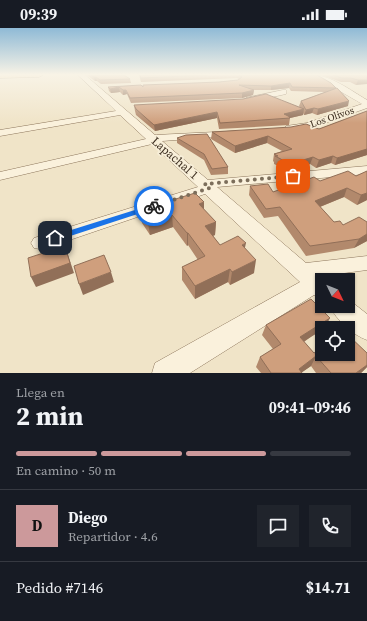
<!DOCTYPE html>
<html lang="es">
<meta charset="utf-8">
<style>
:root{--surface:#171b24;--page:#20242c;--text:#f1f3f6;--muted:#9ea1a6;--line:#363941;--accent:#cc999b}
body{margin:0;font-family:"Source Serif 4",serif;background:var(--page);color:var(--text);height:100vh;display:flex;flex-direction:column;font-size:15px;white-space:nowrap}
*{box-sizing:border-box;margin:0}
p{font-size:13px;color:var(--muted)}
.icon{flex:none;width:22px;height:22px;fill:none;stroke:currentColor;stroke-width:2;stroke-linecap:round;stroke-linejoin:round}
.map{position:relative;height:345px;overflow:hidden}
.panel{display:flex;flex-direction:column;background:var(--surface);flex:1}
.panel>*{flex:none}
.needle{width:26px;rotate:133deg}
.fabs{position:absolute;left:315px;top:245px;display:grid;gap:8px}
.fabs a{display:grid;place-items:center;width:40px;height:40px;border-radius:0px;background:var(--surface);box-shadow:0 1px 3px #0004;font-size:20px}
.pin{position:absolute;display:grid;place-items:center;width:34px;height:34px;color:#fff;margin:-17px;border-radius:8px;box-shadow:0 2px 6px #0006}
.courier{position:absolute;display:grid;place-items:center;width:40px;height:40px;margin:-20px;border:3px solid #1a73e8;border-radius:50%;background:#fff;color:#222;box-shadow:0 1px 5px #0007}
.headline em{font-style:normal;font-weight:700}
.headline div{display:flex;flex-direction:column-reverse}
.headline{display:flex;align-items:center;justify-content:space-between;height:68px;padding:0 16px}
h1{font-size:26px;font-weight:700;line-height:30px}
.bar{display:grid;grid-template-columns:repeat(4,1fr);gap:6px 4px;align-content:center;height:48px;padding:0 16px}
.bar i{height:5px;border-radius:3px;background:var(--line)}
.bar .active{background:var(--accent)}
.bar p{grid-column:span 4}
.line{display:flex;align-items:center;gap:10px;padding:0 16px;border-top:1px solid var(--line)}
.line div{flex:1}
.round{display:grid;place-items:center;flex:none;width:42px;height:42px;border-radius:0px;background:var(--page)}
.status{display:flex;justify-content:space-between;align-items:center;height:28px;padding:0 20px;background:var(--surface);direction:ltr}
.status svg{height:11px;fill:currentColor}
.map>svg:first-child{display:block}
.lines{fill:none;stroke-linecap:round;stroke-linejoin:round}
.minor-casing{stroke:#8d765c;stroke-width:1}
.major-casing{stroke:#5b4430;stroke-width:1}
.minor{fill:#faf1dc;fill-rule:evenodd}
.major{fill:#f3d9a0;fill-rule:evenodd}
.wall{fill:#b2896c}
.shaded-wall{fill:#916f58}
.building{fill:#cf9f7d;stroke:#916f58}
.route{fill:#1a73e8}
.done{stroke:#7c6e5b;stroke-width:4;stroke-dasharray:0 7.2}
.labels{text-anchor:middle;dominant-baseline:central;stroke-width:3.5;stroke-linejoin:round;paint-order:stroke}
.far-street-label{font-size:10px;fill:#3d2e20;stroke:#f7eed8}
.street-label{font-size:12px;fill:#3d2e20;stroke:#f7eed8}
</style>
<div class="status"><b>09:39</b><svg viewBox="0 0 49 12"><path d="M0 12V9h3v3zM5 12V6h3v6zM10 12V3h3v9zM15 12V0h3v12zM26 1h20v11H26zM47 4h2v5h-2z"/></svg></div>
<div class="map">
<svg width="367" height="345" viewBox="0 0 367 345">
<rect width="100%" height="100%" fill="#f0e4c8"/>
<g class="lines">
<g class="minor-casing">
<path id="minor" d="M78,47H85L155,107L236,103L237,105L236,107L232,108L162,113L208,152L367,138V146L217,159L306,235L367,228V242L322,248L326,252H322V270L314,267L190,345H152L155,335L300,254L205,166L46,220L40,221L34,220L31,215L34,210L198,159L152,116L0,152V144L146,111L120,87L0,108V102L116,83Z
M312,47C331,47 350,62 367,72V80L311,100L286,102L285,100L286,98L307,95L362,76Z
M283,62H286V66L249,74L245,72L246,70Z
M348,271L367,286V312C353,307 336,292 330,278H348Z"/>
</g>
<g class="major-casing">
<path id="major" d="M0,47H43L39,49L0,50Z"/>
</g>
<use href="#minor" class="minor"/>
<use href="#major" class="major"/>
</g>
<path class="wall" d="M87,47H124L130,51L131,55L101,56L97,53H95Z
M139,47H317L331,55L348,78L317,87L312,85L304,87L303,85V87L290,90L289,97L219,101L217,90L155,103L136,87L135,83L134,77L300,80L299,78L301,73L325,64L291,63L289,60L271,62H252H254L253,67L242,70L131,75L127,66L123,67L120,64L111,65L109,63L108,59H143L219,54L238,52L239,51L237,50L141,54Z
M321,47H367L356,57L350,54H341Z
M367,83V127L335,137L331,135L316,140L310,136L289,143L274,136V134L273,133L274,126L282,123L267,115L235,125L211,111L212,104L319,101Z
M177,110L228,139V146L211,147L204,132L177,115Z
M367,143V172L357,177L344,169L320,179L334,194L343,197L367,194V213L354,220L306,228L278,188L264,190L249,167L250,158L273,164L320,153L356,148Z
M140,182H204L216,194L215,207L213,208L220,217L245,220L254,245L230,257L228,254L195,271L182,252V239L198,232L188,217L187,218L173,199L150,207L142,195Z
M330,290L324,300H322L304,314L314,325H367V339L361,345H316L311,338L302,344V345H261L256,339L260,329L273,321L262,307L266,297Z"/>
<path class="shaded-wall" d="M94,49H96L97,53H95Z
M358,52H367V56L356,57Z
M290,55L289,60L271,62V58Z
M119,59L120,64L111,65L110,61Z
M123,62H126L127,66L123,67Z
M254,62L253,67L242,70V65Z
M349,73L348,78L317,87L318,81Z
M314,80L312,85L304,87L306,82Z
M304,81L303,87L290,90L284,86Z
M217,84V90L155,103L154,97Z
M268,108L267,115L235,125V118Z
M367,121V127L335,137L337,130Z
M333,128L331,135L316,140L319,132Z
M313,129L310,136L289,143L290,136Z
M347,160L344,169L312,182L315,173Z
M367,165V172L357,177L361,167Z
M204,174V187L199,176Z
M172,187L173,199L150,207L148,195Z
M216,194L215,207L204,211L205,198Z
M187,205H188V217L187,218Z
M367,206V213L354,220L359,211Z
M246,215L243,228L242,217Z
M65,218L74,245L36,259L31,249Z
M256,232L254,245L230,257L232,244Z
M230,241L228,254L195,271V258Z
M111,244L114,254L83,267L79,256Z
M330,290L324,300H322V302L295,319L300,309Z
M316,328L311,338L301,345L299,341Z
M367,337V339L361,345H356Z"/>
<path class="building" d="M91,47H124L130,51L100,52L96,49H94Z
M140,47H207L141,50Z
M239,47H317L331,55L336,60L292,59L290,55L271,58L239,57L254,62L242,65L130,70L126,62H123L119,59L110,61L108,59L141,57L143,59V57L219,54L238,52L242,49Z
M333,47H367V52H358L351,50H342Z
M337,60L349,73L318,81L314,80L306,82L301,73Z
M266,66L304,81L284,86L290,89H289L290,90L220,95L217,84L154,97L136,81L134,77L243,71Z
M367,83V121L337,130L333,128L319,132L313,129L290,136L275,128H278L274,126L292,121L268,108L235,118L212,104L291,99L306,96L319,101Z
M207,106L228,139L212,141L204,126L177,110L186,107Z
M348,143L356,148L367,143V165L361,167L347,160L315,173L334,194L340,193L343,197L359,189L367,194V206L359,211L310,218L280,179L266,181L250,158L268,156L273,164L314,149L320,153Z
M195,165L204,174L199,176L216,194L205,198L220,217L238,208L246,215L242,217L256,232L232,244L230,241L195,258L182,239L205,228L188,205H187L172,187L148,195L140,182Z
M65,218L70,235L31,249L28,230Z
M104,227L111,244L79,256L74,238Z
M311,271L330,290L300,309L314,325L322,320V326H348V307L367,325V337L356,345H331L316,328L299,341L302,345H271L260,329L281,316L266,297Z"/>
<linearGradient id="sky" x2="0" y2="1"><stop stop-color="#8fbad6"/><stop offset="0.49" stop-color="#f8f3e6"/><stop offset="1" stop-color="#f8f3e6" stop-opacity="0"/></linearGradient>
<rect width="367" height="95" fill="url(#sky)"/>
<path class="route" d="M154,176L156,177V180L55,213L51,210L52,208Z"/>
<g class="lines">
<path class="done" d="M154,178L210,160L205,156L293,148"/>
</g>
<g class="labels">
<g class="far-street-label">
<text transform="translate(332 89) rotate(-19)">Los Olivos</text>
</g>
<g class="street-label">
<text transform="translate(175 130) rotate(41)">Lapachal 1</text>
</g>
</g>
</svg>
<div class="fabs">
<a><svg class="needle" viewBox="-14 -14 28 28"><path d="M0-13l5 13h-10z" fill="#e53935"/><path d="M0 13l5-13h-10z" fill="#9ea1a6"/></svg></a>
<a><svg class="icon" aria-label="locate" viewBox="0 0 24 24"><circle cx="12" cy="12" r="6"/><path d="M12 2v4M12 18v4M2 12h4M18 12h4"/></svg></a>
</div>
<div class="pin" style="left:293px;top:148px;background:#ea580c"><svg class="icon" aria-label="bag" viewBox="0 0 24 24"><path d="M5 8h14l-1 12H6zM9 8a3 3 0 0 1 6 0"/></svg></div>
<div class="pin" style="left:55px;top:210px;background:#1f2937"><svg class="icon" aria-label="home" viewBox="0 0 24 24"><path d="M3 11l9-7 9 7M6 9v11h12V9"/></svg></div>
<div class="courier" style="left:154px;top:178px"><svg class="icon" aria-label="bike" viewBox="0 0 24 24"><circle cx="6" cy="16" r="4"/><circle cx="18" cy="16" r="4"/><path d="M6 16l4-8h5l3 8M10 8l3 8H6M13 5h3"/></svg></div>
</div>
<section class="panel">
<div class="headline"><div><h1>2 min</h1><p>Llega en</p></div><em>09:41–09:46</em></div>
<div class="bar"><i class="active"></i><i class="active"></i><i class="active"></i><i></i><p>En camino · 50 m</p></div>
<div class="line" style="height:72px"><b class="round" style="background:var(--accent);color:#111">D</b><div><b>Diego</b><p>Repartidor · 4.6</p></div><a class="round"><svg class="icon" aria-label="chat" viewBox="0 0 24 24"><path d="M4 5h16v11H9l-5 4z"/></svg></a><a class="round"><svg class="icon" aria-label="phone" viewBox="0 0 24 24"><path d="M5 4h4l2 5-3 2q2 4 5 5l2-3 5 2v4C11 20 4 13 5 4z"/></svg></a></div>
<div class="line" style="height:52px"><div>Pedido #7146</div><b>$14.71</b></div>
</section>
